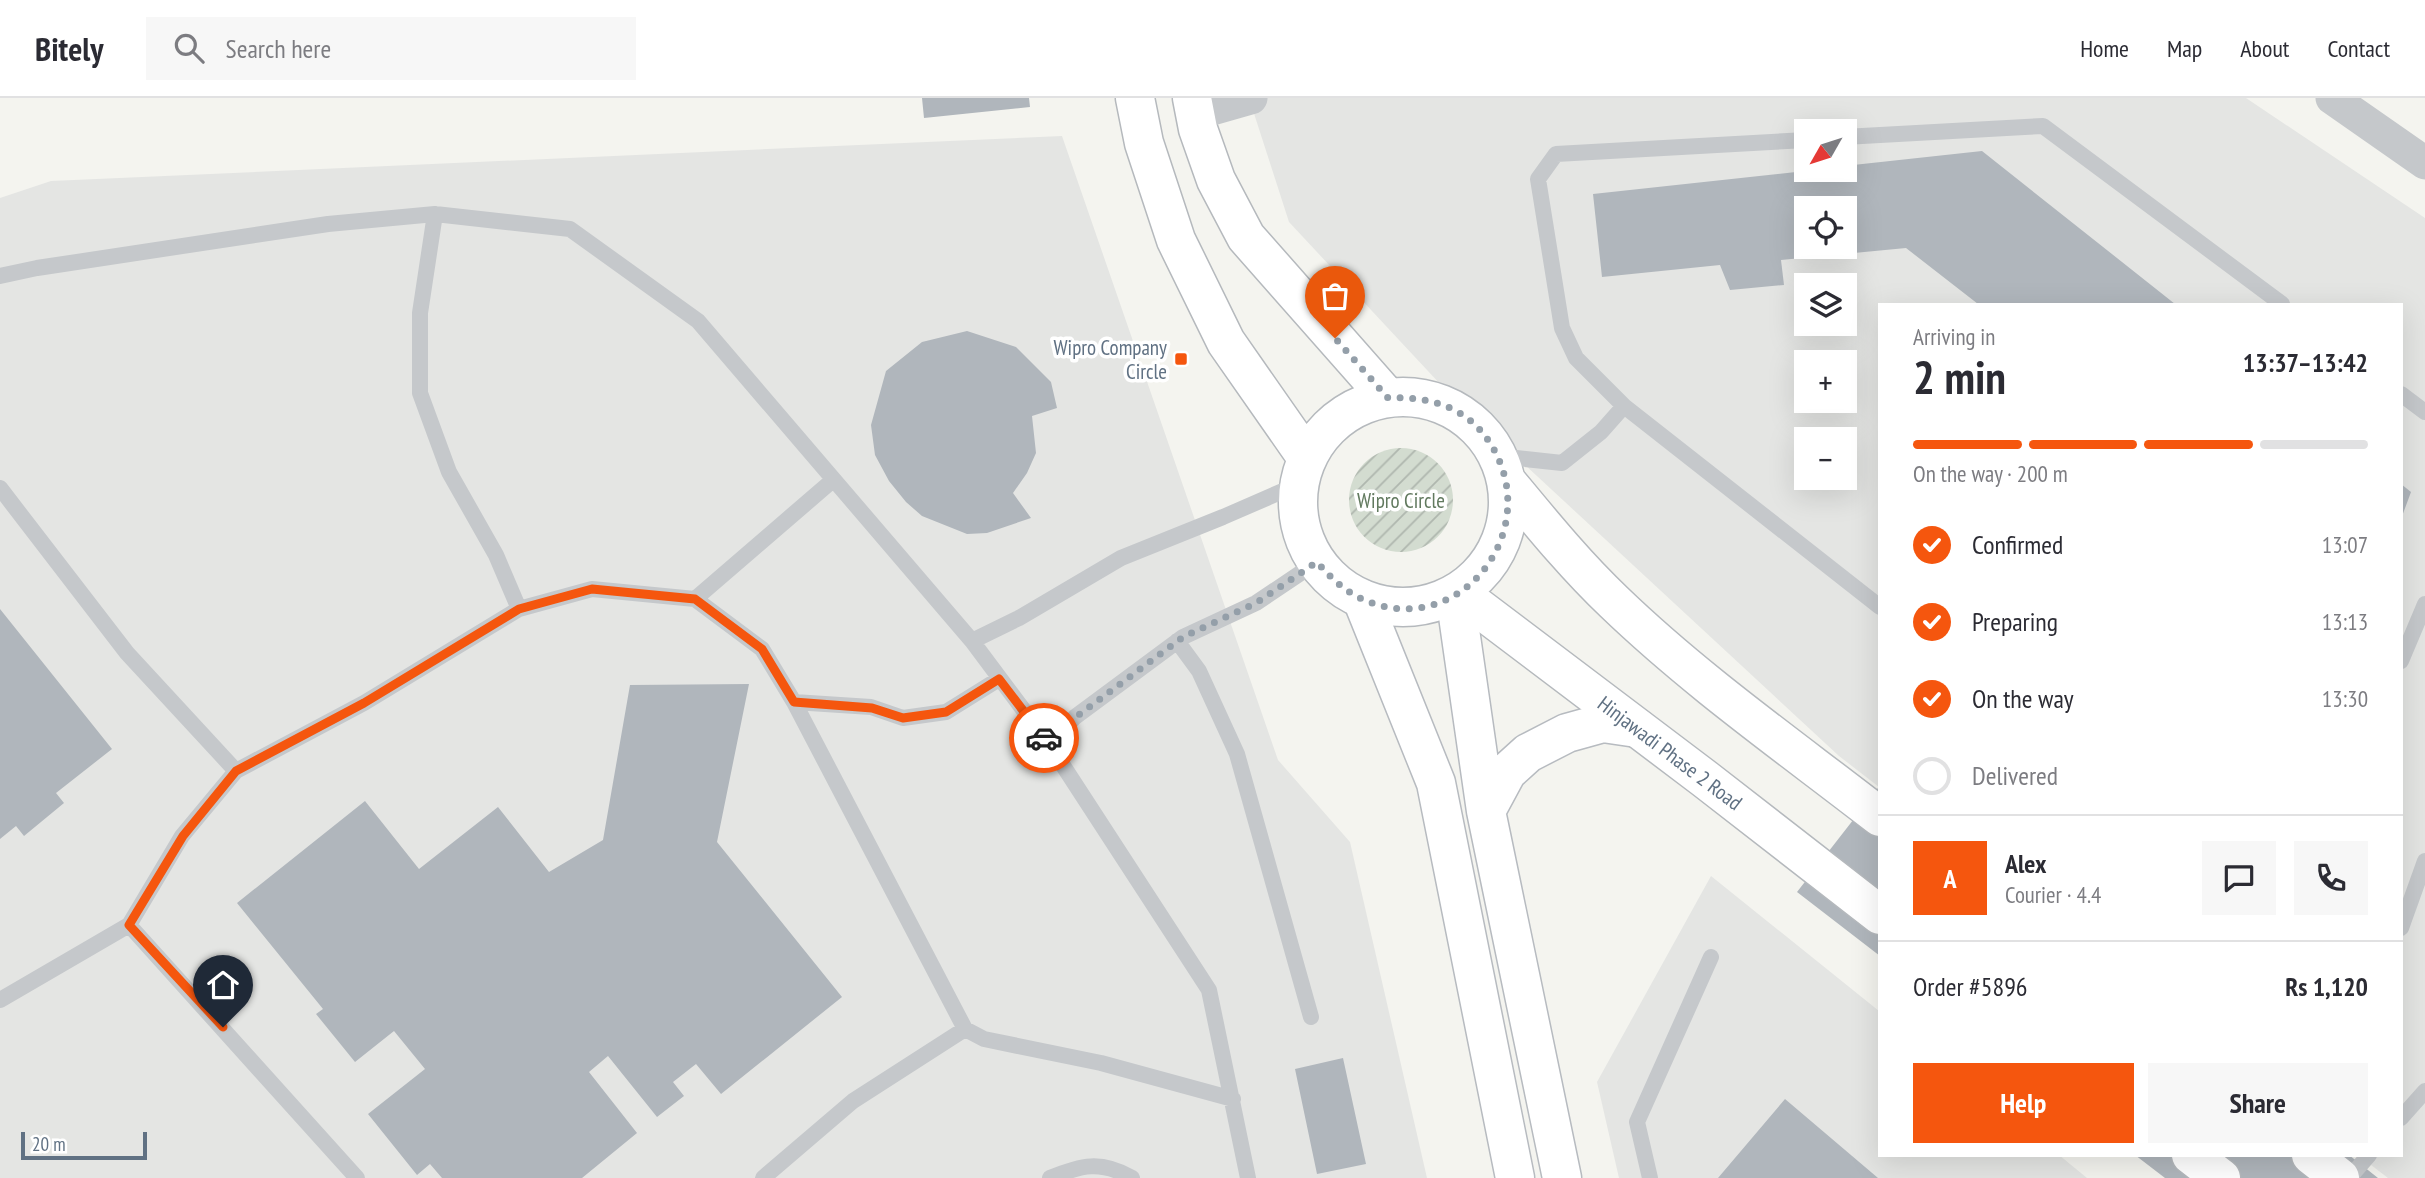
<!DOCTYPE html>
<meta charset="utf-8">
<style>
:root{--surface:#fff;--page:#f7f7f7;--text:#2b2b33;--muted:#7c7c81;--line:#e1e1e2;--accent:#f5560e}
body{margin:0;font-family:"PT Sans Narrow",sans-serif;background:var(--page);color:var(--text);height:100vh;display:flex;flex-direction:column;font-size:26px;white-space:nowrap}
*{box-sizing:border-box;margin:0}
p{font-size:23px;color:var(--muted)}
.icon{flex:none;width:38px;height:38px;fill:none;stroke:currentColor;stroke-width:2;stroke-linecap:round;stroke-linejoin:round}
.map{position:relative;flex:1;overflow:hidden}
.details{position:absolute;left:1878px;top:205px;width:525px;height:854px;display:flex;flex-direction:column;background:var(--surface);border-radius:0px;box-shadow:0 7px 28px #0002}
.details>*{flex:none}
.needle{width:46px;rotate:231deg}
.fabs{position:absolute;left:1794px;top:21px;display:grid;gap:14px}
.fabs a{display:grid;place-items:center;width:63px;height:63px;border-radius:0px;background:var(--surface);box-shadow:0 7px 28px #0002;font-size:35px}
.scale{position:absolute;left:21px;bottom:18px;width:126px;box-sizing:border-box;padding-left:7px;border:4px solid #607183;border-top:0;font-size:19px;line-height:24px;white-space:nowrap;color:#607183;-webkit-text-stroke:5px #fff;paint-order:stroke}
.pin{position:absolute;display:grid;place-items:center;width:60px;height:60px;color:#fff;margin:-72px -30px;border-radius:50% 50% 50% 0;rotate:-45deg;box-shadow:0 0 7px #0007}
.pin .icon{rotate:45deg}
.courier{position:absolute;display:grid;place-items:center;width:70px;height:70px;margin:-35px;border:5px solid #f5560e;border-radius:50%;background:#fff;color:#222;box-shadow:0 2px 9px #0007}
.overview em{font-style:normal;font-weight:700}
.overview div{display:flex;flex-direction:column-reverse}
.overview{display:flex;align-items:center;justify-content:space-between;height:119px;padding:0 35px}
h1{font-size:46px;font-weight:700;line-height:52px}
.bar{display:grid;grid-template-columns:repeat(4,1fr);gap:10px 7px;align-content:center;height:84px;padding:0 35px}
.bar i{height:9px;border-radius:5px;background:var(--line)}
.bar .current{background:var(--accent)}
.bar p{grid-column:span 4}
.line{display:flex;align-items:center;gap:18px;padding:0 35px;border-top:2px solid var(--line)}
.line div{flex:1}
.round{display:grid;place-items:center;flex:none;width:74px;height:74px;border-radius:0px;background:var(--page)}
ol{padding:0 35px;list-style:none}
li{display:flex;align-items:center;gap:21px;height:77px}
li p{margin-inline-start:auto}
li .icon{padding:7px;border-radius:50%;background:var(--accent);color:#fff;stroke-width:4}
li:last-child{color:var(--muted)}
li i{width:38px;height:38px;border:4px solid var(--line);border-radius:50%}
.action{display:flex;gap:14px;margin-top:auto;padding:14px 35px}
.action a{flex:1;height:80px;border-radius:0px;background:var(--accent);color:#fff;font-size:28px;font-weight:700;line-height:80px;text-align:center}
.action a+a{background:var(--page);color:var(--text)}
header{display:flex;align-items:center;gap:42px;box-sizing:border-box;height:98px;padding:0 35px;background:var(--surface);border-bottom:2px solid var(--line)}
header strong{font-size:33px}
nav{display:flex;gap:38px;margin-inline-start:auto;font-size:24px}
.search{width:490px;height:63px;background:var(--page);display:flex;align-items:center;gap:18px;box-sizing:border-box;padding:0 24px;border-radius:0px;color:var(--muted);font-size:26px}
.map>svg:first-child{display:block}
.built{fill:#e4e5e3;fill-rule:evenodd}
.garden{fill:url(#garden-furrows)}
.building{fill:#b0b6bc;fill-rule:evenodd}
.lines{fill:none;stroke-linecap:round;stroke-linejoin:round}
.secondary-casing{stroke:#b7bbc0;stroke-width:41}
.primary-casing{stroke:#b5b9bd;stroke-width:41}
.lane{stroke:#c5c8cb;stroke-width:16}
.street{stroke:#c5c8cb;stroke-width:33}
.secondary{stroke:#fff;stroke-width:38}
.primary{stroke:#fff;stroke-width:38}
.done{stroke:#949fa9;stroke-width:7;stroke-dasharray:0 12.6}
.route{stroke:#f5560e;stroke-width:9}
.poi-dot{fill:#f5560e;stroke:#fff;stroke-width:2.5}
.labels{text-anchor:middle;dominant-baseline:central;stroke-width:7;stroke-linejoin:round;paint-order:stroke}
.poi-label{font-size:21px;fill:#607183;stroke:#fff;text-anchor:end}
.park-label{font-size:21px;fill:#627a5f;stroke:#fff}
.street-label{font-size:21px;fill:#607183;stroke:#fff}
</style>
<header>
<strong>Bitely</strong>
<div class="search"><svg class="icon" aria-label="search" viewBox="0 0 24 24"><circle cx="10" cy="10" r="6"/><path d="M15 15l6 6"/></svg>Search here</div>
<nav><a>Home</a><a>Map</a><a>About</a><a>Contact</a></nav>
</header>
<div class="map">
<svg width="2425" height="1080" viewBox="0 0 2425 1080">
<defs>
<pattern id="garden-furrows" width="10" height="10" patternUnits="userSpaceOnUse" patternTransform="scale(1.75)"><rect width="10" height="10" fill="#d3dcd0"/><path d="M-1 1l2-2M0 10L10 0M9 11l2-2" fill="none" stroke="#afb7ae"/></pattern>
</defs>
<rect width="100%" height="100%" fill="#f4f4ef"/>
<path class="built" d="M1249,0H2246L2425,120V1080H2388L2358,1057H2401V206H1880L1879,689L1839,658L1455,302L1289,124ZM1806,33H1844V72H1806ZM1806,110H1844V149H1806ZM1806,187H1844V226H1806ZM1806,264H1844V303H1806ZM1806,341H1844V380H1806Z
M1062,38L1278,662L1350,744L1427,1080H0V100L51,83Z
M1711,778L1879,913L1880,1057H2059L2087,1080H1619L1597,984Z"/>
<path class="garden" d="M1349 402a52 52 0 1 1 104 0a52 52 0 1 1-104 0Z"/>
<path class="building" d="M922,0H1029L1030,9L924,20Z
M1982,53L2175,206H1978L1906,150L1781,162L1784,187L1730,192L1720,167L1602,179L1593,96L1814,72H1844V68ZM1806,110H1844V149H1806Z
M967,233L1016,249L1051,284L1057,310L1032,318L1036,355L1027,375L1013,395L1031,420L987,435L967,436L922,418L906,404L889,383L875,357L871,327L886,273L922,244Z
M2401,386L2411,394L2401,421Z
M0,511L112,651L56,695L64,705L24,738L16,728L0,741Z
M749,586L717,744L842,899L721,996L696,966L673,984L684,998L657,1019L608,958L589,974L637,1035L582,1080H442L430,1066L417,1077L368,1016L425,971L394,933L355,964L316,916L323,911L237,805L365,703L419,771L498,709L549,774L603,742L630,587Z
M1878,690L1880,691V858L1797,794Z
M1343,960L1366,1066L1317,1076L1295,971Z
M1785,1001L1878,1080H1718Z
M2135,1057H2349L2378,1080H2165Z"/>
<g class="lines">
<g class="secondary-casing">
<path id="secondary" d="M1455,497L1486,713L1562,1080
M1362,501L1436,685L1515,1080
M1486,713L1507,674L1528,655L1567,635L1603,625L1637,630"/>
</g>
<g class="primary-casing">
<path id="primary" d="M1135,0L1144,45L1176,142L1226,244L1307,360
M1192,0L1198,31L1216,82L1246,139L1388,300
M1298 404a105 105 0 1 1 210 0a105 105 0 1 1-210 0Z
M1507,384C1541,425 1575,467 1614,504C1696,583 1790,649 1880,719
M1459,495L1705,681L1880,817
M2191,1057L2221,1080
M2311,1057L2340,1080"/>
</g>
<path class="lane" d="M1844,39L2043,28L2282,206
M435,116L420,215V295L449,374L496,457L519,511L592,491L695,501L762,551L794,604L965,931L984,941L1101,965L1233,1001
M0,178L37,170L328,126L435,116L570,131L698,223L972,543L1049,646L1209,892L1248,1080
M2401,296L2425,314
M1624,308L1576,260L1562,230L1538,81L1556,56L1806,42
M1498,358L1562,365L1601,334L1624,308L1880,509
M0,390L127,555L236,673
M695,501L833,382
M972,543L1019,520L1121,460L1223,419L1299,386
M1177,543L1199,573L1237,656L1311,919
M2401,563L2425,506
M794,604L871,609L903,620L946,614L999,581
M1049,646L1075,619L1183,539L1256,505L1317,464
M129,827L357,1080
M2401,830L2425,763
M0,902L129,827L182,738L236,673L364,605L519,511
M2401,1020L2425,993
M763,1080L853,1003L965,931
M1050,1080C1081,1067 1101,1062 1132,1080
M1650,1080L1637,1024L1711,859
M2349,1080L2369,1057"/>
<path class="street" d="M2332,0L2425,65
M1195,16L1251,0"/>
<use href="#secondary" class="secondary"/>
<use href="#primary" class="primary"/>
</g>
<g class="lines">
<path class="done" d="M1044,640L1049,646L1076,619L1183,539L1256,505L1317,464C1330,479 1343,492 1362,501C1457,545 1547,434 1490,345C1466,308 1428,298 1388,300L1335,240"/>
<path class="route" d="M223,929L129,827L183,738L236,673L364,605L519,511L592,491L695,501L762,551L794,604L872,610L903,620L946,614L999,581L1044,640"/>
</g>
<rect class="poi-dot" x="1174" y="254" width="14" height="14" rx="3.5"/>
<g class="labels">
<g class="poi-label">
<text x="1167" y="249">Wipro Company<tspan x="1167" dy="24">Circle</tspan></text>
</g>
<g class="park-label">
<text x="1401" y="402">Wipro Circle</text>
</g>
<g class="street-label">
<text transform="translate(1670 655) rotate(37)">Hinjawadi Phase 2 Road</text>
</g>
</g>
</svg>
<div class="fabs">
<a><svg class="needle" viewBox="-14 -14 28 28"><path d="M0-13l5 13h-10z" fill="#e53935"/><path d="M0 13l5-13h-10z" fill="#7c7c81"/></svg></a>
<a><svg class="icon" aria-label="locate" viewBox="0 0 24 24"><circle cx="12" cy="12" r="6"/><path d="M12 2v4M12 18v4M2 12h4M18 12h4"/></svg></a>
<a><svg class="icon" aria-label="layers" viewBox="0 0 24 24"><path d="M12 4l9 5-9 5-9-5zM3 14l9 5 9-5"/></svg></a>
<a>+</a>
<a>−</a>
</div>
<div class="scale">20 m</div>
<div class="pin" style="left:1335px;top:240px;background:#ea580c"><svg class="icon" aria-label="bag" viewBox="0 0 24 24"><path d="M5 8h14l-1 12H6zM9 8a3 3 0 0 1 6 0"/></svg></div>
<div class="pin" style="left:223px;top:929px;background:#1f2937"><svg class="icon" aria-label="home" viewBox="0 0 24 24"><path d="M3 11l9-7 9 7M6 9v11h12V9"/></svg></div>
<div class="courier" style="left:1044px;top:640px"><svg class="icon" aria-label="car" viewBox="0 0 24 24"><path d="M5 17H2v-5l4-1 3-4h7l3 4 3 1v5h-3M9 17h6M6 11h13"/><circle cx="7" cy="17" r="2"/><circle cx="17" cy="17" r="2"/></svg></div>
<section class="details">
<div class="overview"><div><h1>2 min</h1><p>Arriving in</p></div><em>13:37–13:42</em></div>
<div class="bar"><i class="current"></i><i class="current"></i><i class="current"></i><i></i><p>On the way · 200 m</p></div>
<ol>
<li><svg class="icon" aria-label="check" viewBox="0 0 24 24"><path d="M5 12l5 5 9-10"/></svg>Confirmed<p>13:07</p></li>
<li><svg class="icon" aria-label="check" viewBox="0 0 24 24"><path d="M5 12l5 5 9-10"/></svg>Preparing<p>13:13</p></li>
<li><svg class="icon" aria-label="check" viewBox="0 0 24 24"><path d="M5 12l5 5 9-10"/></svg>On the way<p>13:30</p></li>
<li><i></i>Delivered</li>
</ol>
<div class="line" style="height:126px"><b class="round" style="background:var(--accent);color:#fff">A</b><div><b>Alex</b><p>Courier · 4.4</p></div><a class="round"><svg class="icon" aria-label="chat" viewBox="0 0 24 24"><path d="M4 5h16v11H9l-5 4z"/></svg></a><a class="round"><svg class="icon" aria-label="phone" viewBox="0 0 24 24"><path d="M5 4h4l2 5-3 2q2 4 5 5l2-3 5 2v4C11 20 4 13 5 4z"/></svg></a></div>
<div class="line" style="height:91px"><div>Order #5896</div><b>Rs 1,120</b></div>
<div class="action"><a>Help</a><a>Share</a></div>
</section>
</div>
